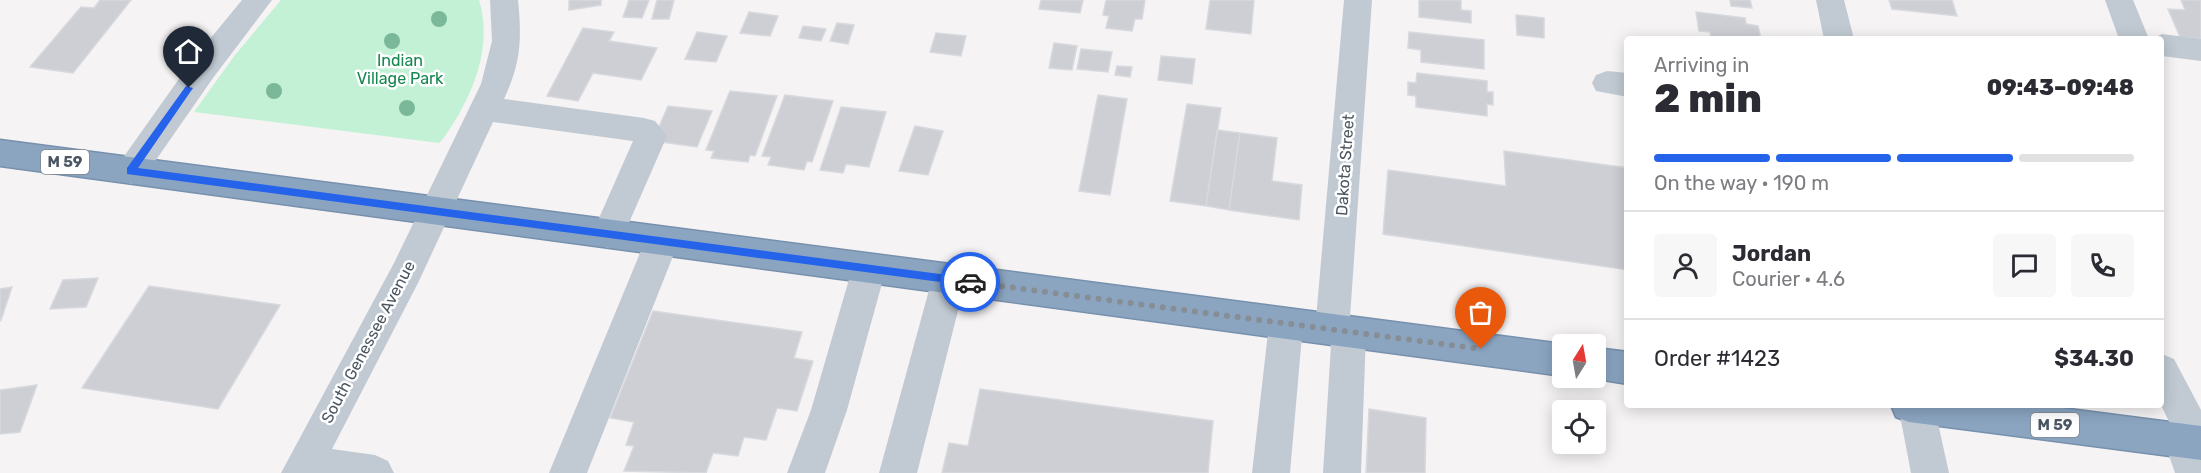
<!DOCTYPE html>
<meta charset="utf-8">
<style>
:root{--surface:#fff;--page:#f7f7f7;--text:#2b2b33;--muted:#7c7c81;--line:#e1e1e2;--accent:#2563eb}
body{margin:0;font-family:Rubik,sans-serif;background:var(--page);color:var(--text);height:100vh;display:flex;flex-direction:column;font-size:22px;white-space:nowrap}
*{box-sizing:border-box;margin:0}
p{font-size:20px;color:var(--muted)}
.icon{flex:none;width:33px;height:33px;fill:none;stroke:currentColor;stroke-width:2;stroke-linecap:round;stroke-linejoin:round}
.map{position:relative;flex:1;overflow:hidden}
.drawer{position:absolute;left:1624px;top:36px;width:540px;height:372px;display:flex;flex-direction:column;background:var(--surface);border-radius:6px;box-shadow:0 3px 15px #0003}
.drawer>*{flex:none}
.needle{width:39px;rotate:11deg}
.buttons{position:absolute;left:1552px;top:334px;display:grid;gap:12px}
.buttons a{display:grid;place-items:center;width:54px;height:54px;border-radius:6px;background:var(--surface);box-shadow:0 3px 15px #0003;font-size:30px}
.pin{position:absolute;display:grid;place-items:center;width:51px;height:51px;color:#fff;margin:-62px -26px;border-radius:50% 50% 50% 0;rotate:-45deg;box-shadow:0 0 6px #0007}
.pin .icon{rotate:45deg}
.courier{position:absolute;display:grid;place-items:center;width:60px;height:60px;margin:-30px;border:4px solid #2563eb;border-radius:50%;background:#fff;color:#222;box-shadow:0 2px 8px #0007}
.head em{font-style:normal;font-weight:800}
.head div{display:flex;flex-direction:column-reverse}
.head{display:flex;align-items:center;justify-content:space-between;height:102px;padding:0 30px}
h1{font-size:39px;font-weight:800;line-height:45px}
.bar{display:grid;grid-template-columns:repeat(4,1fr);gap:9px 6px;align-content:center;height:72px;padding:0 30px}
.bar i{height:8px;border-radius:4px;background:var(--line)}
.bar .current{background:var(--accent)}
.bar p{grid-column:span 4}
.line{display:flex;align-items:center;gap:15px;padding:0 30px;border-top:2px solid var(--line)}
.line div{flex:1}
.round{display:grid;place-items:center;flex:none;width:63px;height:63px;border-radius:6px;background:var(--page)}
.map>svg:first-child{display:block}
.green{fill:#c3f1d5}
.building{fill:#cdcfd5;stroke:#d7d9de;stroke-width:1.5}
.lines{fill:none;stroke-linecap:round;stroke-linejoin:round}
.highway-casing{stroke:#7690ad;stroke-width:3}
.minor{fill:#c1cad2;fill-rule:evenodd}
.highway{fill:#8ba5c1;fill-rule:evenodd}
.tree{fill:#7bb799}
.route{fill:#2563eb}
.done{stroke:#868d94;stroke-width:6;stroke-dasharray:0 10.8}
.labels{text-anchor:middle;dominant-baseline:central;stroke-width:5;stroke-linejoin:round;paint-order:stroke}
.shield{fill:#fff;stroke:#808990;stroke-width:1.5}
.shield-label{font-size:15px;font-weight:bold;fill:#4a5661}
.park-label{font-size:16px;fill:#17864f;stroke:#fff}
.street-label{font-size:16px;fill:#4a5661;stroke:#fff}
</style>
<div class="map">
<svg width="2201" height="473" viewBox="0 0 2201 473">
<rect width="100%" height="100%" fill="#f5f3f3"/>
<path class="green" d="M281,0H479C494,49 471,99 443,139L439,143L194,112L235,55Z"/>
<path class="building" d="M100,0H131L73,73L30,67L81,7L94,8Z
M569,0H601V5L569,10Z
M629,0H649L642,18L623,17Z
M657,0H674L669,19H652Z
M1041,0H1083L1080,13L1039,9Z
M1106,0H1145L1142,19H1135L1132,31L1106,28L1109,16L1103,15Z
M1210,0H1254L1251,34L1206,29Z
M1419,0H1461V10L1471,11V23L1419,17Z
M1730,0H1750L1752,8L1731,6Z
M1889,0H1952L1957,16L1892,9Z
M2181,0H2201V39L2180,37L2168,9L2185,10Z
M749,12L778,16L770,36L740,33Z
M1696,12L1745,18L1746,24L1758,26L1761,39H1711L1710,32L1699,31Z
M1516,15L1544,18V38L1517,35Z
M837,23L854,25L848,44L830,41Z
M803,26L826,29L821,41L799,38Z
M583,28L614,32L609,41L657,48L641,80L593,73L578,101L547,96Z
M697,32L727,36L716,62L685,59Z
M1409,32L1484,40V69L1421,62V50L1408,48Z
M936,33L966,36L961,56L930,52Z
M1054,43L1077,46L1072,70L1049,68Z
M1081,49L1112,52L1108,72L1077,69Z
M1161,56L1195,59L1192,84L1158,80Z
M1117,66L1132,67L1130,77L1115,75Z
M1417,73L1487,81V92H1493V105L1487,104V116L1416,107V96L1408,95V82L1416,83Z
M730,91L777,96L755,156L750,155L748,162L711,158L714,151L706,150Z
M785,95L833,101L812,162L807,161L804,170L768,165L771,157L762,156Z
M1098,95L1127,99L1110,195L1079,191Z
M1187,104L1221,108L1206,206L1170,201Z
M668,106L712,111L697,147L653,141Z
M841,107L886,112L869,167L846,164L843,173L820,170Z
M915,126L943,131L928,175L899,171Z
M1217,130L1240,133L1229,210L1206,206Z
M1240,133L1277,138L1272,181L1302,185L1299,220L1229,210Z
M1504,151L1628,168V270L1383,234L1388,170L1506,186Z
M98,278L86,307L50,309L63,280Z
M149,286L280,305L218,409L82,388Z
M12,287L1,320L0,321V289Z
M653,311L802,332L794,358L813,361L797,411L777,408L766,440L744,437L738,456L713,453L706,473L624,471L634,446L626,445L634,422L610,418Z
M37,385L20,432L0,434V390Z
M980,389L1213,421L1208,473H942L949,443L968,446Z
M1369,409L1426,418L1425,473H1366Z"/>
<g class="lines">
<g class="highway-casing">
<path id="highway" d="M0,140L1563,344L1565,345H1563V376L0,166Z
M1596,348L1628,352V384L1591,378H1596Z
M1891,405H2038L2201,426V460L1909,422L1896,417Z"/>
</g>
<path class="minor" d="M242,0H272L213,78L142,180L131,184L120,180L115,171L120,162L191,62Z
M490,0H518C522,39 521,63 504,99L644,118L655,121L667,136L624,234L620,244L608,248L596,244L592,234L633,141L493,122L418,283L332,449L375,455L388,461L394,473H281L394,263L481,84L492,41Z
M1344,0H1372L1350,317L1361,321L1366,332L1361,473H1323L1331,345L1320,341L1315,330Z
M1816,0H1844L1854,39H1824Z
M2105,0H2133L2149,39H2119Z
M2162,34L2201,39V61L2162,56V39H2150Z
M1607,71L1628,73V97L1596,91L1592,83L1596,75Z
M662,227L674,231L679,241L587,473H549L645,241L650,231Z
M869,255L881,259L886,269L847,410L825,473H787L811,410L852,269L857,259Z
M949,264L961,269L966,279L917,473H879L932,279L937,269Z
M1286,309L1298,313L1303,324L1290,473H1252L1269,324L1274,313Z
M2162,354L2174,359L2201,410V473H2175L2164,441L2169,429L2172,428L2161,405Z
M1898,405H1934L1949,473H1911Z"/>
<use href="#highway" class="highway"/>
</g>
<g class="tree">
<circle cx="439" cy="19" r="8"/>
<circle cx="392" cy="41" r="8"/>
<circle cx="274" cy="91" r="8"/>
<circle cx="407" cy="108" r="8"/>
</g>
<path class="route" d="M186,86L193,88L138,168L970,278L975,282L970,286L127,174V168Z"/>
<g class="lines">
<path class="done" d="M970,282L1481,349"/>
</g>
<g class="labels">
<g class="shield">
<rect x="41" y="150" width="48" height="24" rx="4.5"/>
<rect x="2031" y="413" width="48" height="24" rx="4.5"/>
</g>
<g class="shield-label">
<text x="65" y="162">M 59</text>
<text x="2055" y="425">M 59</text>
</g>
<g class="park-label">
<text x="400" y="60">Indian<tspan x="400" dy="18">Village Park</tspan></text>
</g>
<g class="street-label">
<text transform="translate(1345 165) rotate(-86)">Dakota Street</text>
<text transform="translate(368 342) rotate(-62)">South Genessee Avenue</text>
</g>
</g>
</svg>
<div class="buttons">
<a><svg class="needle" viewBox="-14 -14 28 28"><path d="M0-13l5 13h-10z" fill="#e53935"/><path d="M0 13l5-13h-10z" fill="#7c7c81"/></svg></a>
<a><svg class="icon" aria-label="locate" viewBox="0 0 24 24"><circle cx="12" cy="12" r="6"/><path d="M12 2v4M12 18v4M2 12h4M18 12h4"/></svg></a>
</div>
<div class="pin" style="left:1481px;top:349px;background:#ea580c"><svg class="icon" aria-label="bag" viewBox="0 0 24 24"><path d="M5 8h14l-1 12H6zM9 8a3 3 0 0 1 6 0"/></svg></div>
<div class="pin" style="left:189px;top:88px;background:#1f2937"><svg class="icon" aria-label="home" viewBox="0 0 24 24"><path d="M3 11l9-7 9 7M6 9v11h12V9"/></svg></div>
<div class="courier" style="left:970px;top:282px"><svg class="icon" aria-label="car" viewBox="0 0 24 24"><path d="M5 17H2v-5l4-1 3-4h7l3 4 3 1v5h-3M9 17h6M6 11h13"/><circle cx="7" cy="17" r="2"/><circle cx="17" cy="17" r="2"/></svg></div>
<section class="drawer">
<div class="head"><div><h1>2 min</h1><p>Arriving in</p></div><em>09:43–09:48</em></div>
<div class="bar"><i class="current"></i><i class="current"></i><i class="current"></i><i></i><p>On the way · 190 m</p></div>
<div class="line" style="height:108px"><a class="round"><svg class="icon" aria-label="person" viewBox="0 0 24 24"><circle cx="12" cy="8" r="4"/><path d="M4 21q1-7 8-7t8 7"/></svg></a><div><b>Jordan</b><p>Courier · 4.6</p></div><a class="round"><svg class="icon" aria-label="chat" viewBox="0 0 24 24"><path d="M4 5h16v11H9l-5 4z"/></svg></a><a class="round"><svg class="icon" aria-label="phone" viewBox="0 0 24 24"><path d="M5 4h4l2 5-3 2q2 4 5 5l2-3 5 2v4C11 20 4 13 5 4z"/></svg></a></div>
<div class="line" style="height:78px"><div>Order #1423</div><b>$34.30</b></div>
</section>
</div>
